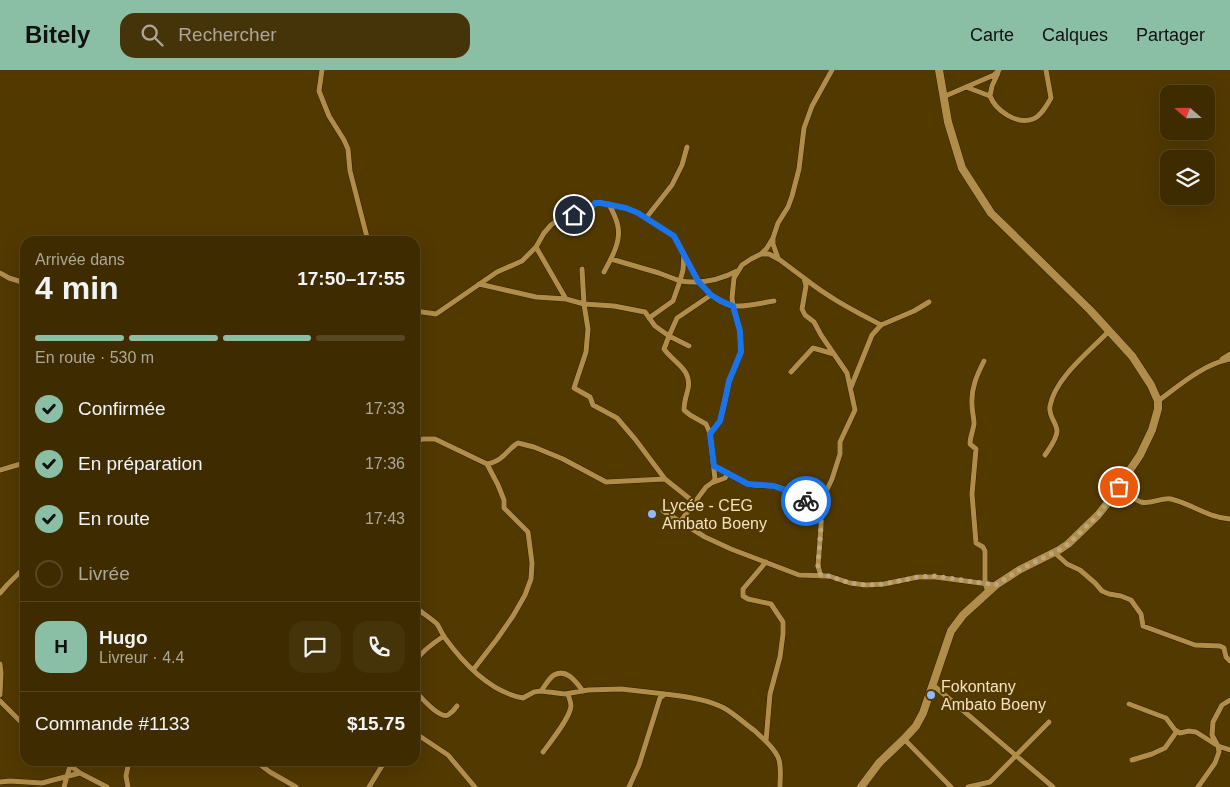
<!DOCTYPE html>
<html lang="fr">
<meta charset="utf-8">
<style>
:root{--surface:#3e2b00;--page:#45330a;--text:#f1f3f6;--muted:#ada799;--line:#574722;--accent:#8abfa5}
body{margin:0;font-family:Helvetica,sans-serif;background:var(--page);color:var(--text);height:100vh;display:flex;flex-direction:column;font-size:19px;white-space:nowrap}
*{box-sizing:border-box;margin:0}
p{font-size:16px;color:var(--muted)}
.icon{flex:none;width:28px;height:28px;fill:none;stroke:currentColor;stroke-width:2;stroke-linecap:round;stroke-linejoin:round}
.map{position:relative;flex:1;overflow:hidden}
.side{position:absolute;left:20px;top:166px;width:400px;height:530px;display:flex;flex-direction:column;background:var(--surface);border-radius:15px;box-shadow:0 5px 20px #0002,0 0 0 1px var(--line)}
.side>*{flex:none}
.needle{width:32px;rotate:290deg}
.tools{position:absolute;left:1160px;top:15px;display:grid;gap:10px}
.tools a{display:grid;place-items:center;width:55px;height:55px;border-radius:10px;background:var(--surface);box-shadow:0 5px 20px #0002,0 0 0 1px var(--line);font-size:25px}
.pin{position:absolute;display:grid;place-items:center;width:42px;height:42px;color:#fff;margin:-21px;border:2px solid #fff;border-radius:50%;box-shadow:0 1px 5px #0007}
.courier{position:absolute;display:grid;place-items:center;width:50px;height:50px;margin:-25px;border:4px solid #1a73e8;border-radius:50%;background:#fff;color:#222;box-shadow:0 1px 6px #0007}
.headline em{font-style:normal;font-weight:800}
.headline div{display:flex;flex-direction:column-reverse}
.headline{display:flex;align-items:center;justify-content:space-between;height:85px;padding:0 15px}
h1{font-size:32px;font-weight:800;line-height:38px}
.bar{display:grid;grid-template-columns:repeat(4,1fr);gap:8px 5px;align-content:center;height:60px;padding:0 15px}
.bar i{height:6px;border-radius:4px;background:var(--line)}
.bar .on{background:var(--accent)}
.bar p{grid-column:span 4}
.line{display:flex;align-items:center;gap:12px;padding:0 15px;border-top:1px solid var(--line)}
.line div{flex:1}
.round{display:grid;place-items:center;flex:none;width:52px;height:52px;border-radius:15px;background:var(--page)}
ol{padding:0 15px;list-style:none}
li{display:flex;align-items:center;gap:15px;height:55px}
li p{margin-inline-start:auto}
li .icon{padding:5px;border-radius:50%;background:var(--accent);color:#111;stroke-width:4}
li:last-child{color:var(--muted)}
li i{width:28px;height:28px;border:2px solid var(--line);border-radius:50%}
header{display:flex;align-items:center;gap:30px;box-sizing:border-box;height:70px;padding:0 25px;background:var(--accent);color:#111}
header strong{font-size:24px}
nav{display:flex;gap:28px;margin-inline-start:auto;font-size:18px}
.search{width:350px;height:45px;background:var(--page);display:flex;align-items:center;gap:12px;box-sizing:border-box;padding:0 18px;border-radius:15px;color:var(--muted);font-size:19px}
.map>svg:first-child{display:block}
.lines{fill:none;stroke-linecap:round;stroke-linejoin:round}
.minor-casing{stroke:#332100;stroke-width:6}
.tertiary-casing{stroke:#332100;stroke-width:9}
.minor{stroke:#b18d4a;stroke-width:5}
.tertiary{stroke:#b18d4a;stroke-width:8}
.done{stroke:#bba67d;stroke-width:5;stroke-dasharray:0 9}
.route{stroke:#1a73e8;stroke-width:6}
.poi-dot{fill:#91b8fd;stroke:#523900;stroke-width:2}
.labels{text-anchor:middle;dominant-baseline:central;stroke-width:4;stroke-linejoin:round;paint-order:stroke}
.poi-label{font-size:16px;fill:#f4e1c0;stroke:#523900;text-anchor:start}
</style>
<header>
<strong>Bitely</strong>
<div class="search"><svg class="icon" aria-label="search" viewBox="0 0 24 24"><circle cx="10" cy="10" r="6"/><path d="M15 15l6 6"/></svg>Rechercher</div>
<nav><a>Carte</a><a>Calques</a><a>Partager</a></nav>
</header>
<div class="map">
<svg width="1230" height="717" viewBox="0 0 1230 717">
<rect width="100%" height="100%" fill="#523900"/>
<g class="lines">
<g class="minor-casing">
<path id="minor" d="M322,0L319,21L329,46L344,70L348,79L350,101L368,171
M966,17L990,26C996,41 1017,55 1033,49C1041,46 1047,35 1051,28L1046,0
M990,26L992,16L998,3
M943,27L994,5L999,0
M646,148L672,115L682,95L687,77
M773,168L778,153L788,137L792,126L799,99L804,58L812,36L832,0
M536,177L566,229L584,234L588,259L586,282L574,318L590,327L593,335L617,348L635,369L665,409
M761,184L767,178L773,168V174L778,188
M611,189L659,203L680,211L683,200L684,184C693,203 701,220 720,231C724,233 730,236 735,236C748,237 761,233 774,231
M582,199L584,234L614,236L645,242L655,256L669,266L689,276
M604,202C611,189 621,172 618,157C617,149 612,141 609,134
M0,203L9,208L25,213
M804,208C829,228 853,240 881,255
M479,214L536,227L566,229
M415,241L436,244L497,202L522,191L536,177L544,163L551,155L562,147L574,145L589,139L595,133H601L626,138L638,143L674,166L684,184
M649,248L673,231L680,211C700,214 720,210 737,201
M1222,289L1230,284
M984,291C977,305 971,318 972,334C972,341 974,348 974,354C973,361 970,367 970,374L976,379L972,424L976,473L983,477L985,481V513L988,522
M791,302L813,278L834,284
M851,317L872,265L881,255L914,241L929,232
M1158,331C1181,314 1202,295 1230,289
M710,363L706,354L690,345L684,340C684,332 686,327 688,319C692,299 674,293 664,279L669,266L677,248L711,225
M415,372L423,369H435L487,394L498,415L504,430V438L528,462L532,493L531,509L525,525L513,546L497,569L473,600
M1045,385C1049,379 1057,369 1057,361C1057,353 1048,346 1050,336C1055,308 1090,281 1109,261
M487,394C492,393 498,391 502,387C508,382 511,377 518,373L534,377L563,389L606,412L665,409L695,433
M0,400L24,393
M728,403C734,407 742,412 749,414C757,416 765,415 773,416C791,419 809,431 821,444
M714,412L725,408L728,403L714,396
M1119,417C1126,422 1133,429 1141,432C1151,435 1161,427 1171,429C1192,434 1209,448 1230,449
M663,441L705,467L731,479L799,505L829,506L850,513L866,515L884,514L918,507H935L996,515
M680,452L706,417L713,412L715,409L710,363L720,351L725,330L729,311L741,282L740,261L733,236L732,228L734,208L742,195L751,189L761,184H769L780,190L804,208L806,216L802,239L805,245L814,252L821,265L847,303L855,340L840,372V384L832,409L824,426L821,437V457L818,496L821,506
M1055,483L1067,494L1080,500L1095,513L1102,521L1109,524L1121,526L1131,530L1141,544L1143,556L1195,575L1220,576L1224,578L1226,587L1230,591
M766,492L743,519V526L748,529L771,534L783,552V564L780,587L770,624L766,671
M0,523L7,515L25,497
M415,537C422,543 431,548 437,554C440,558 442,564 445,568C464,594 490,622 523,628L534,622L541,621L565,624L588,620L621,619L665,624
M415,592C422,581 433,573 444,566
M0,594L1,603L0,625
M933,615L1053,717
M415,621C421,627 439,649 448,645C451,643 455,639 457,636
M541,621C545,616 549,608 554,605C567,598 576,612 583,621
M0,631L25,656
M1129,634L1166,648L1175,660L1180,663L1189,661L1196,662L1218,676L1230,680
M415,663L448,685L475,717
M904,669L951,717
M543,682C551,671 570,648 571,636C571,632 569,628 568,624
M1132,690L1152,684L1165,678L1177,661
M64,691L80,703L107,717
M255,691L270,702L296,717
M0,712L10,711L42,713L80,703
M64,717L70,696L79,691
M128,717L126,706L129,691
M369,717L385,691
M629,717L639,695L660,628L665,624C684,626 707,629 724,638C735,644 745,654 755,661C763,669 773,676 778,687C782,696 780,707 780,717
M968,717L990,712L1049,652
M1198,717L1215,693L1219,682L1218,676L1212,665L1213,652L1222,635L1230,630"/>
</g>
<g class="tertiary-casing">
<path id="tertiary" d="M861,717L879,693L904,669L916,656L923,643L951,561L963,545L996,515L1019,500L1059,480L1068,474L1098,445L1109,431L1140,385L1152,360L1158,339V331L1151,315L1132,286L1090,240L991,143L962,98L948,52L939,0"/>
</g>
<use href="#minor" class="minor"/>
<use href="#tertiary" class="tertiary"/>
</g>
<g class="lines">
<path class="done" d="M806,431L814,436L821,444V457L818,496L821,506H829L850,513L866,515L884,514L918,507L935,506L996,515L1019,500L1059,480L1068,474L1098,445L1119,417"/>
<path class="route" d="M574,145L590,139L595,133H601L626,138L638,143L674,166L698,211L711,225L723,232L733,236L740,261L741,282L729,311L725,330L720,351L710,364L714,396L748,414L774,416L785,420L806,431"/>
</g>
<g class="poi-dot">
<circle cx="652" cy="444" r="5"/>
<circle cx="931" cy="625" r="5"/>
</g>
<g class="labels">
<g class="poi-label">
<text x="662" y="435">Lycée - CEG<tspan x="662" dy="18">Ambato Boeny</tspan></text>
<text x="941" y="616">Fokontany<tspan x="941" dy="18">Ambato Boeny</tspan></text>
</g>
</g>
</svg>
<div class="tools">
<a><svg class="needle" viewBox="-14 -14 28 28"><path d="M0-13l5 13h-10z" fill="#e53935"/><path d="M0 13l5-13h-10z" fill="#ada799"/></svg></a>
<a><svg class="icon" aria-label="layers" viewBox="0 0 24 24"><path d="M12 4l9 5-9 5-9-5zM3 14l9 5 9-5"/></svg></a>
</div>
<div class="pin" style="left:1119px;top:417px;background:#ea580c"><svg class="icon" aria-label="bag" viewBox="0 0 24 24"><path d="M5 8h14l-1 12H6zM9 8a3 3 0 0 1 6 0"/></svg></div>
<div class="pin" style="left:574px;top:145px;background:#1f2937"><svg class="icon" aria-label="home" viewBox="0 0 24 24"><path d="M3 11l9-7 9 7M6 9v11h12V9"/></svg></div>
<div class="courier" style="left:806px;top:431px"><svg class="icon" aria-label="bike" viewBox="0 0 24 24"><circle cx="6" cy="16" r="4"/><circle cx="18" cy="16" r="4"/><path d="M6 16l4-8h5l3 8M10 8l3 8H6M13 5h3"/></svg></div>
<section class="side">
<div class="headline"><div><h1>4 min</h1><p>Arrivée dans</p></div><em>17:50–17:55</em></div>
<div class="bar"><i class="on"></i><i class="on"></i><i class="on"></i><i></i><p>En route · 530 m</p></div>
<ol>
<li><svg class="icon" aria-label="check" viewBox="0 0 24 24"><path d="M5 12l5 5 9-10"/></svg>Confirmée<p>17:33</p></li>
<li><svg class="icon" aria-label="check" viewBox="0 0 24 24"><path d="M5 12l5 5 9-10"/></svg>En préparation<p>17:36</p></li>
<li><svg class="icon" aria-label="check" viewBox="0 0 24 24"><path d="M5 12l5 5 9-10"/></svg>En route<p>17:43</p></li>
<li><i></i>Livrée</li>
</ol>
<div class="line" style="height:90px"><b class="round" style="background:var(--accent);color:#111">H</b><div><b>Hugo</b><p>Livreur · 4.4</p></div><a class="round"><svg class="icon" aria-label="chat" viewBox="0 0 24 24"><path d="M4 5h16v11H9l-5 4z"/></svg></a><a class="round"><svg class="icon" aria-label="phone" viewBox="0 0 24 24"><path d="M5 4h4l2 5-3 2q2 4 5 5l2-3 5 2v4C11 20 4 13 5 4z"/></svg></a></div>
<div class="line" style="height:65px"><div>Commande #1133</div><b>$15.75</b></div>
</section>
</div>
